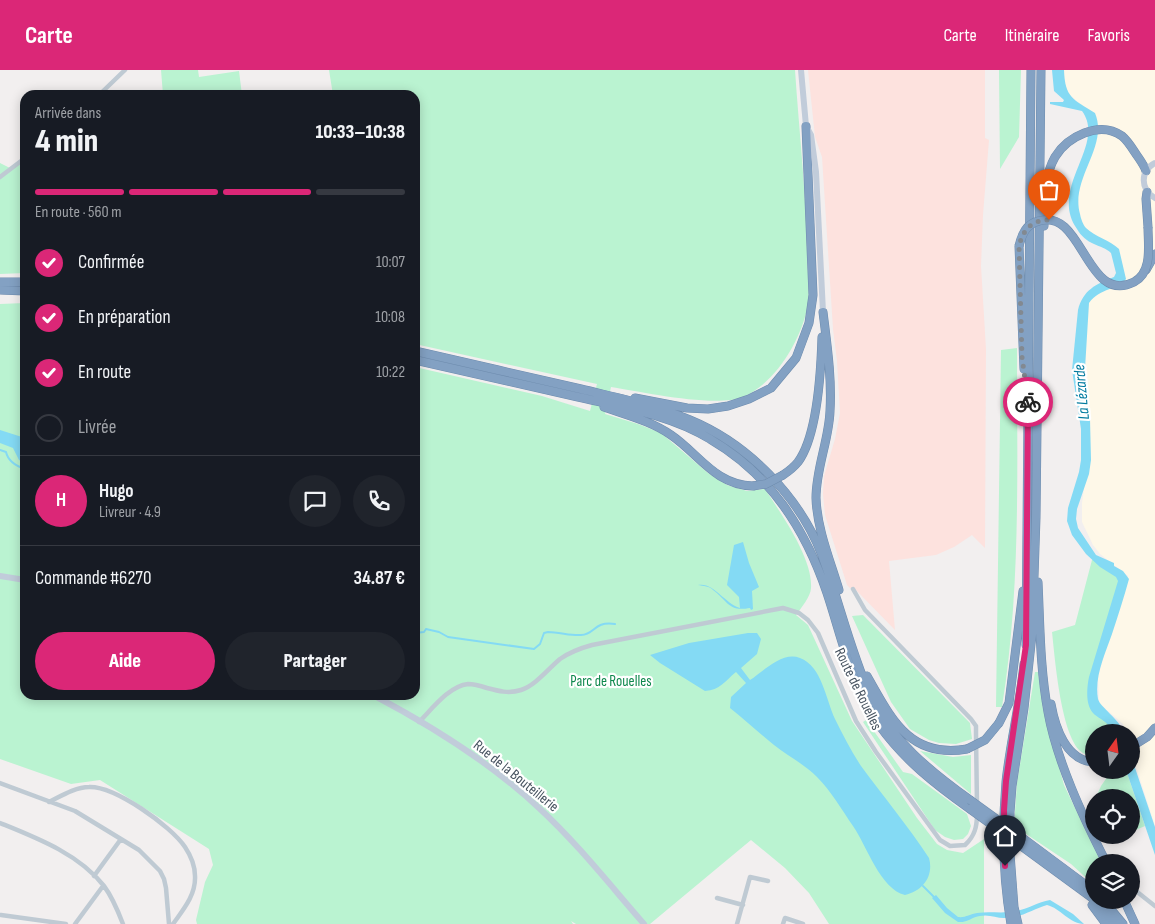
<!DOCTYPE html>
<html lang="fr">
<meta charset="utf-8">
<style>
:root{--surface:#171b24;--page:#20242c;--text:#f1f3f6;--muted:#9ea1a6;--line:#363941;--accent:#db2777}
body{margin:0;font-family:"Sofia Sans Condensed",sans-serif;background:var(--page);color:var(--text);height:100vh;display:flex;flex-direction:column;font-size:19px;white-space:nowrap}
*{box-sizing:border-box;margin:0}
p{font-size:16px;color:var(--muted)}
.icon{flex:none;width:28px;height:28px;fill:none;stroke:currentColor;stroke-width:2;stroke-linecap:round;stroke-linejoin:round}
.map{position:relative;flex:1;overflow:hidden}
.details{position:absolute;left:20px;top:20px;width:400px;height:610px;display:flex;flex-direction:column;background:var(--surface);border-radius:15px;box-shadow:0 2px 12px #0003}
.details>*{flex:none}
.needle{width:32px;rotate:14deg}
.controls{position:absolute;left:1085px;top:654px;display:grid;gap:10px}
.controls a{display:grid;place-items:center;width:55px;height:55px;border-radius:50%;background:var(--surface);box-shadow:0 2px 12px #0003;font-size:25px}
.pin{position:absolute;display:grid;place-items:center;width:42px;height:42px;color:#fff;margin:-51px -21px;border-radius:50% 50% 50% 0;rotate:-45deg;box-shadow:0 0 5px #0007}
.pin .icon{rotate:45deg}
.courier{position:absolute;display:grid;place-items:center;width:50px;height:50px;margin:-25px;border:4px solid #db2777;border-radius:50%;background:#fff;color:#222;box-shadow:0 1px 6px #0007}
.summary em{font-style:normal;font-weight:800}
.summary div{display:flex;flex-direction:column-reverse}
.summary{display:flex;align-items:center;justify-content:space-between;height:85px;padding:0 15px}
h1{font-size:32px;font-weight:800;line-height:38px}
.bar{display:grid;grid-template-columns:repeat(4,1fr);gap:8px 5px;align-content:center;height:60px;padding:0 15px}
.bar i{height:6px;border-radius:4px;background:var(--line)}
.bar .current{background:var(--accent)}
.bar p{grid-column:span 4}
.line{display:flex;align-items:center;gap:12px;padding:0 15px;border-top:1px solid var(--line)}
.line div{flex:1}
.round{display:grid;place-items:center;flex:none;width:52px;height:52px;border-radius:26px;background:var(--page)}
ol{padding:0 15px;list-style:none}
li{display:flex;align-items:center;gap:15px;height:55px}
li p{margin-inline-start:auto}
li .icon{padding:5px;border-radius:50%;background:var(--accent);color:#fff;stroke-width:4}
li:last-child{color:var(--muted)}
li i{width:28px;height:28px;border:2px solid var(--line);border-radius:50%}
.button{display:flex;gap:10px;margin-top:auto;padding:10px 15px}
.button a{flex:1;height:58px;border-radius:30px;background:var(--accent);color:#fff;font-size:20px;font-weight:800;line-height:58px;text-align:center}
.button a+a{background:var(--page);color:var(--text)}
header{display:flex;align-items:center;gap:30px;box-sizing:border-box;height:70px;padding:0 25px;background:var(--accent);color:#fff}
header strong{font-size:24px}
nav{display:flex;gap:28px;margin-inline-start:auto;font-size:18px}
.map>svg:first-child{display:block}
.commercial{fill:#fef8e8}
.medical{fill:#fde2de}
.green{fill:#baf3d1}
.water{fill:#84daf4}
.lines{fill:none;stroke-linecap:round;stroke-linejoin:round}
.stream{stroke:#84daf4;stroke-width:2}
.highway-casing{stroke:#6e8cae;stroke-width:9}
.street{stroke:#bfcad3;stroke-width:4.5}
.secondary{stroke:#c1ccda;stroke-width:6}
.highway{stroke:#83a1c3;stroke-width:8}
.highway-bridge-casing{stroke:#6e8cae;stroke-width:9;stroke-linecap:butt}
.highway-bridge{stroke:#83a1c3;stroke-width:8}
.done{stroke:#828991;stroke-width:5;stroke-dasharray:0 9}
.route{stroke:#db2777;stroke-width:6}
.labels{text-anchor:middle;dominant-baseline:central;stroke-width:4.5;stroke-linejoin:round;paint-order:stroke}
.park-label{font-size:15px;fill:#0f884d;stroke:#fff}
.street-label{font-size:15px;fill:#46525f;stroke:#fff}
.water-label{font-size:16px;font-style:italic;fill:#037b9f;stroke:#fff}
</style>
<header>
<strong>Carte</strong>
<nav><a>Carte</a><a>Itinéraire</a><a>Favoris</a></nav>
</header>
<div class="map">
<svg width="1155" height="854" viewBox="0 0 1155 854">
<rect width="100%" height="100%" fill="#f2efef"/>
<path class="commercial" d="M1061,0H1155V756L1131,681V662H1126L1123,654L1099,633L1098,606L1128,506L1100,484L1093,475L1082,452V433L1088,389L1080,305L1085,229L1119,207L1115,180L1084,162L1074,134L1091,78L1093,49L1081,35L1060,16Z"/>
<path class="medical" d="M808,0H985V68L989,70L983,145L981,196L986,279L985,478L972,465L954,477L936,485L889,491L895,560L855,519L850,518L847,515L825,445L823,424L824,406L835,369L840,343L837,291L833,259L822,87L815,67Z"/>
<path class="green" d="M161,0H198L199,7L239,1L242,25H163Z
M329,0H795C799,60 806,121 807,181C807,198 810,218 808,234C802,269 776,313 743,327C715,338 643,322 611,317L605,344L638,354L661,363L708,403L727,415L747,421L765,419C781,444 813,488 811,518C811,526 801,538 796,545L808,555L852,651L917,748L937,774L947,780L963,783L984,769V854H829L809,823L785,798L751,770L650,854H576L571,851L573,854H197L196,850L205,812L213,795L209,779L100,710L71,714L0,689V234L25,233V625H415V297L542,326L590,341L597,314L415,274V25H333Z
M999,0H1021L1019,67L1000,99Z
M25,89V203L0,204V93L10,98Z
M1017,278C1017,398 1021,519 1002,637H996L1001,280Z
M1099,488L1123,504L1094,605L1095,632L1113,662H1094V686C1090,685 1086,685 1083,683C1061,670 1055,588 1052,562L1075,555L1092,490Z
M863,545L970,653L972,669L956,674L939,673L929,670L910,659L891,632L852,546Z
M1035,602H1038L1043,639L1064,715L1101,792H1094V815L1071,794L1014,756L1017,713Z
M866,650L903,702L912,704L967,744L971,756L968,764L963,769L954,770L945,767L935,760L863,652Z
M920,681L953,687L971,685V724Z
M1112,700H1126L1145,756L1131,762V728L1096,727L1101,716Z"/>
<path class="water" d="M1052,0H1064C1065,28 1073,29 1095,43C1109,77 1070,108 1080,144C1081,149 1083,155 1086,158C1095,167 1110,170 1119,179L1126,209C1119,219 1100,218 1089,233L1084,315L1090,349L1091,390L1089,404L1077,439L1076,449L1078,458L1096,485L1114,493V496L1123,501L1129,509C1124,527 1118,546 1112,564C1105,584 1094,607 1098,629C1100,637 1119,649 1124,662H1113C1106,649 1101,651 1093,643C1085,634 1087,617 1089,607L1118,511L1116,507L1100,497L1086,484L1072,465L1067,451L1068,438L1079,402L1081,390V359L1072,300L1078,240C1083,220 1096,214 1114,207L1116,203L1111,183C1106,178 1100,177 1094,174C1087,171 1081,166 1077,159C1048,118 1107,75 1082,41L1050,34V32H1063L1064,30L1054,21Z
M0,360L25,368V393L19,390L13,378L0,373Z
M743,472L749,493L759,517L752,521L753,539L751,540L750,538C728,542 728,531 713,520C710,516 703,516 698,515C714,512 724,533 740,538L739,527L727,515L734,475Z
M748,563H757L761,569L757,584L741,598L750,610C763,602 782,581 800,588C822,596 826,630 835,649C843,665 851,681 861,696C883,726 908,756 929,788C934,806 923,821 905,825C880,819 867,776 853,756C842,740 831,721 817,707C804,694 788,686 774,675C759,663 745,650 730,638L731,627L746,613L736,602C725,611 720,620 705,621L660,593L650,585L689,573Z
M1131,686L1155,757V785L1126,700H1131Z
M936,825L947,838L958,847C965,848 970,844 977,843C990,841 1003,844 1016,841C1028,839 1038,832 1050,830L1073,844L1084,854C1070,854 1060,838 1047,835C1033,839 1019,849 1004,848C996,848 989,844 980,846C972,847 967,853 958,852L945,843L932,828Z"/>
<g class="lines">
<path class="stream" d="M0,380L6,382C8,391 16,396 25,399
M415,563L424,562L426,559L439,562L448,567L534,579L540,574L544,563L548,562C559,562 572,566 581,565C596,564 593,551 615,554
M923,816L935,828"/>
<g class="highway-casing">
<path id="highway" d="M1147,122L1146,129L1148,157
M1044,156C1045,133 1043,108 1055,87C1067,67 1099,50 1122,66C1128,71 1132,78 1136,84C1140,90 1144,95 1146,101
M1019,176L1024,299
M1146,200L1155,184
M0,212H25
M0,220L25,221
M823,242C827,275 832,308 830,341C829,370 816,398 816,428C817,459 830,490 839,520
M415,281C470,294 526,306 581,319C618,328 655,335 690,350C748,374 799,426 822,485C839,531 850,580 870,625C891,670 931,702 970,730
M415,290C469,302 523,314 578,327C622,337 671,345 710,369C770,404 805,458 827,523C842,568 851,616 879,655C904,690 936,715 970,739
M635,328L687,338L708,339L728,336L749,329L771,318L796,288L809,253L813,225L806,56
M604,337C626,345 651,351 671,365C699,384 715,415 753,416
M783,405C789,401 794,397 798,392C818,365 821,300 822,267
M1038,512C1040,555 1040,599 1048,642C1057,692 1083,747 1106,792
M1026,575L1031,0
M867,606C891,648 909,689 967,679
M1051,634C1055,657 1066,691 1094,692
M999,653L1009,633L1023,521
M1131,677L1147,667L1155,658
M1020,766L1094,821
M1020,775L1091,827L1115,854
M1103,830L1123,854
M1124,830L1135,854
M1092,835L1106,854
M1011,854C1003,808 1002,759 1006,712C1010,673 1020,634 1024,594
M1018,854L1014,837L1010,784V742L1012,716L1024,638L1032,565L1036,447L1041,0"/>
</g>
<path class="street" d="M99,25L125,0
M0,107L25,88
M853,519L865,540L971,649L976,656V664L977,736
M419,652C432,639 449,616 468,614C474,614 481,616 487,618C498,621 509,624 521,620C536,615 548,599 560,589C570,582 581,578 592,575L783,538L799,543L808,550L818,563L856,651L876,682L940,770L950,776L965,775C975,766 977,756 977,744
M0,713L75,741L139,780L160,801L164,809L166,818L169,854
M49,732C61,726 76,717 89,717C115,716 171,756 185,777C191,786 195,796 195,806C196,825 183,840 173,854
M0,753C37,768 79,784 104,816C113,828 118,841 123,854
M94,806L121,769
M1131,817L1155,836
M717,828L743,835
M1,845L66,854
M75,854L103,816
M737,854L750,807L768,811
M783,854L785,848L803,854"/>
<path class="secondary" d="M801,0L806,56L811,65L816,102L823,242
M1155,93C1140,101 1140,119 1155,128
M0,506L25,510
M373,625C430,655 492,694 539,738C577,773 610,815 644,854"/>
<use href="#highway" class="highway"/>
<g class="highway-bridge-casing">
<path id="highway-bridge" d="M1019,176C1022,164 1026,154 1039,151C1083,137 1086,236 1134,212C1153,202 1148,175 1148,157
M753,416L766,414L783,405
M967,679L985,670L999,653
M970,730L1020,766
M970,739L1020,775"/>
</g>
<use href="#highway-bridge" class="highway-bridge"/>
</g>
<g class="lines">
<path class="done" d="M1028,332L1022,287L1019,176C1023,160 1031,150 1049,150"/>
<path class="route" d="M1005,796L1004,740L1006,711L1026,575L1028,332"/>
</g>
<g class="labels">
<g class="park-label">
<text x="611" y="611">Parc de Rouelles</text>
</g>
<g class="street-label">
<text transform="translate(858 619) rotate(64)">Route de Rouelles</text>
<text transform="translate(516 706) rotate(39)">Rue de la Bouteillerie</text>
</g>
<g class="water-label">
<text transform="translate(1082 322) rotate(-95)">La Lézarde</text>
</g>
</g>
</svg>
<div class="controls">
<a><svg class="needle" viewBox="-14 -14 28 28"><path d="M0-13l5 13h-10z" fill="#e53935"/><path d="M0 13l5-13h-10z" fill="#9ea1a6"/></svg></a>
<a><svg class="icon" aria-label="locate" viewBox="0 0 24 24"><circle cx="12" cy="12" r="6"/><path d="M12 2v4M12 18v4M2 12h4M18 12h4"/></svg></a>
<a><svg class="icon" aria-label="layers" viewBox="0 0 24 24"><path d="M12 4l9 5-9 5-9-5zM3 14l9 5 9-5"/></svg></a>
</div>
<div class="pin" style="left:1049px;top:150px;background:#ea580c"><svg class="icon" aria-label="bag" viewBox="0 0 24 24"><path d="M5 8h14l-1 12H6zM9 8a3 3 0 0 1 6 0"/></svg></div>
<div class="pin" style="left:1005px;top:796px;background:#1f2937"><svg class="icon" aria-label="home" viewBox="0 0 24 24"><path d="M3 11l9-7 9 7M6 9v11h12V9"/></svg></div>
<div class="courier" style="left:1028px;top:332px"><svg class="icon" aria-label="bike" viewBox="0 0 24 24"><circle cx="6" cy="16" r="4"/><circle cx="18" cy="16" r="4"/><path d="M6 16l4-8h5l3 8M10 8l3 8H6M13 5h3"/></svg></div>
<section class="details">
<div class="summary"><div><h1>4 min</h1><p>Arrivée dans</p></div><em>10:33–10:38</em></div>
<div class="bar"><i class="current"></i><i class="current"></i><i class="current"></i><i></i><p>En route · 560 m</p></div>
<ol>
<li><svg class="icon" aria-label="check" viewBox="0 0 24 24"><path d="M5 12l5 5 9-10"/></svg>Confirmée<p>10:07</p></li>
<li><svg class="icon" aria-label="check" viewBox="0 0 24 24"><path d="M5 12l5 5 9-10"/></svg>En préparation<p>10:08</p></li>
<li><svg class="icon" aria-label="check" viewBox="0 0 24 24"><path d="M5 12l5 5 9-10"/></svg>En route<p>10:22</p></li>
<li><i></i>Livrée</li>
</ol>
<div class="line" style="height:90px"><b class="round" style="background:var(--accent);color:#fff">H</b><div><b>Hugo</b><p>Livreur · 4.9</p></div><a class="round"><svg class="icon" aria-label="chat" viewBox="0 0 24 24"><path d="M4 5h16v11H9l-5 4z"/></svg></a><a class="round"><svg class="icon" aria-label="phone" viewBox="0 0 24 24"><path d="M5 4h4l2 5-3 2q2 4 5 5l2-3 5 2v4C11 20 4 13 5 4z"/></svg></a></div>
<div class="line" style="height:65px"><div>Commande #6270</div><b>34.87 €</b></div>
<div class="button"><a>Aide</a><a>Partager</a></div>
</section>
</div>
